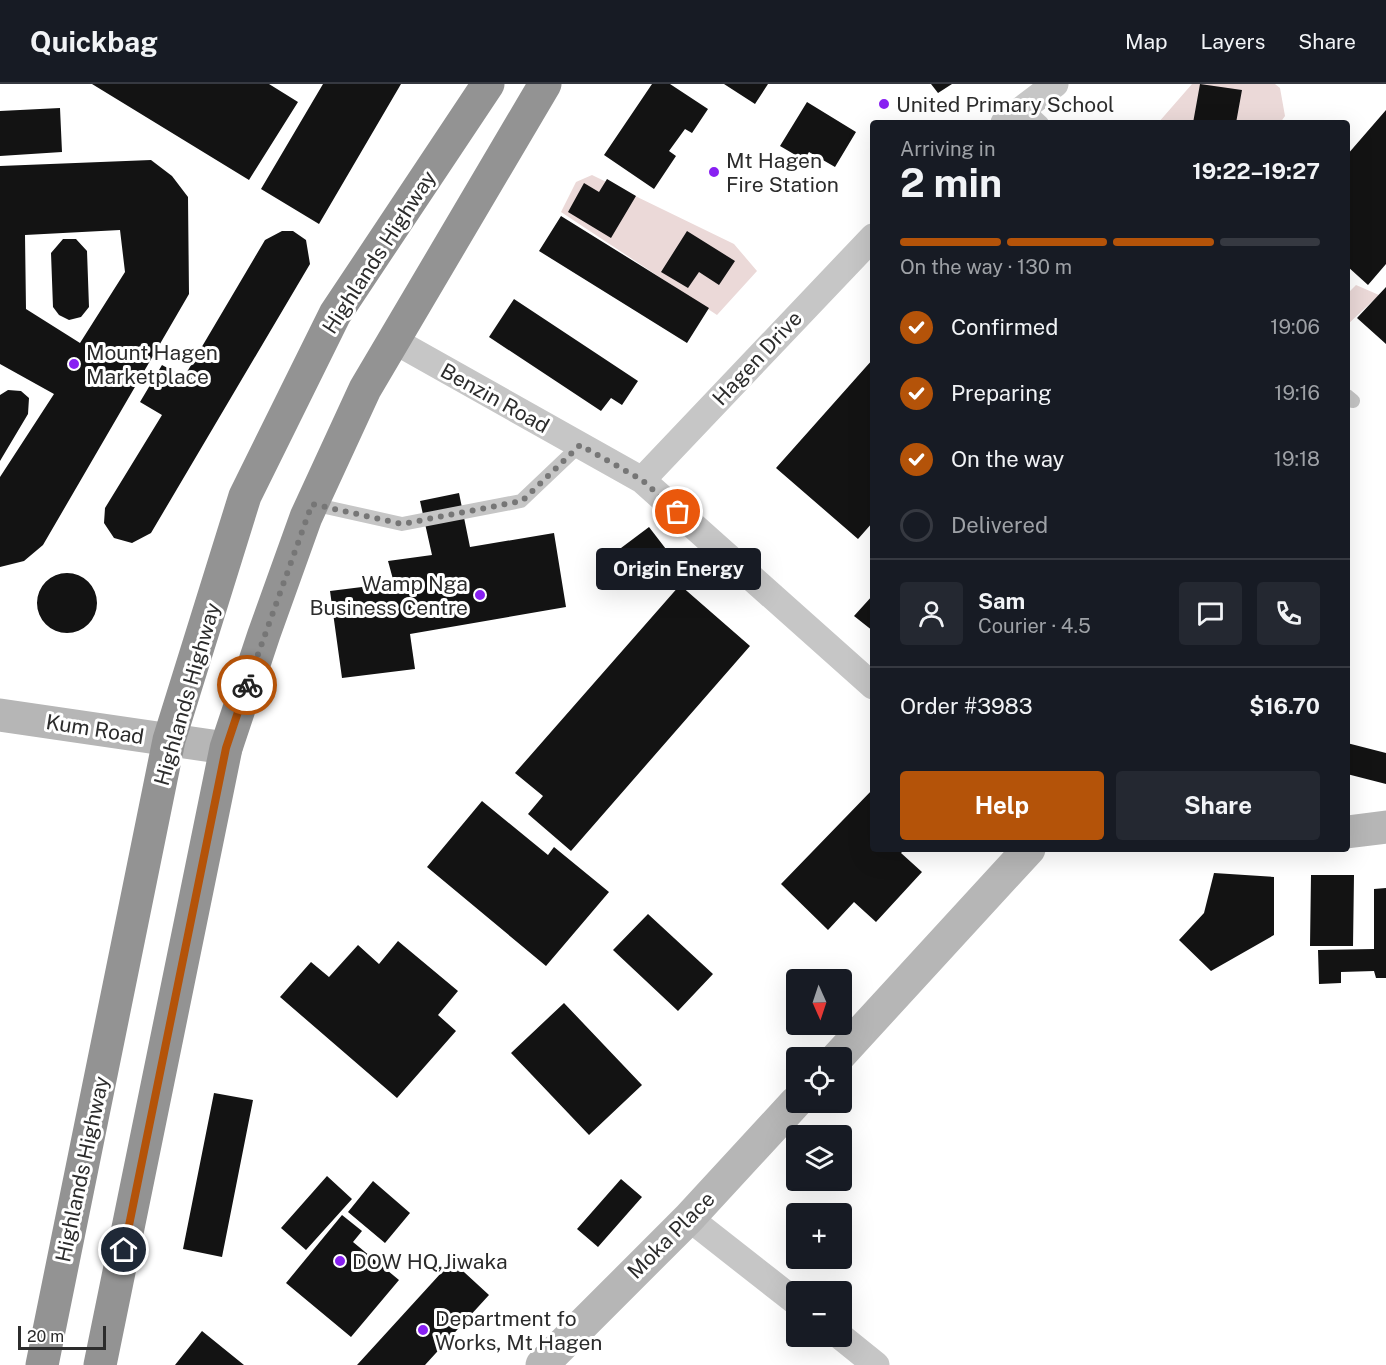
<!DOCTYPE html>
<meta charset="utf-8">
<style>
:root{--surface:#171b24;--page:#242831;--text:#f1f3f6;--muted:#9ea1a6;--line:#363941;--accent:#b45309}
body{margin:0;font-family:"Public Sans",sans-serif;background:var(--page);color:var(--text);height:100vh;display:flex;flex-direction:column;font-size:22px;white-space:nowrap}
*{box-sizing:border-box;margin:0}
p{font-size:20px;color:var(--muted)}
.icon{flex:none;width:33px;height:33px;fill:none;stroke:currentColor;stroke-width:2;stroke-linecap:round;stroke-linejoin:round}
.map{position:relative;flex:1;overflow:hidden}
.details{position:absolute;left:870px;top:36px;width:480px;height:732px;display:flex;flex-direction:column;background:var(--surface);border-radius:6px;box-shadow:0 6px 24px #0002}
.details>*{flex:none}
.needle{width:39px;rotate:177deg}
.buttons{position:absolute;left:786px;top:885px;display:grid;gap:12px}
.buttons a{display:grid;place-items:center;width:66px;height:66px;border-radius:6px;background:var(--surface);box-shadow:0 6px 24px #0002;font-size:30px}
.scale{position:absolute;left:18px;bottom:15px;width:88px;box-sizing:border-box;padding-left:6px;border:3px solid #2c2c2c;border-top:0;font-size:16px;line-height:21px;white-space:nowrap;color:#2c2c2c;-webkit-text-stroke:4px #fff;paint-order:stroke}
.pin{position:absolute;display:grid;place-items:center;width:51px;height:51px;color:#fff;margin:-26px;border:3px solid #fff;border-radius:50%;box-shadow:0 2px 6px #0007}
.courier{position:absolute;display:grid;place-items:center;width:60px;height:60px;margin:-30px;border:4px solid #b45309;border-radius:50%;background:#fff;color:#222;box-shadow:0 2px 8px #0007}
.bubble{position:absolute;height:42px;border-radius:6px;background:var(--surface);box-shadow:0 6px 24px #0002;font-size:20px;font-weight:700;line-height:42px;text-align:center}
.summary em{font-style:normal;font-weight:700}
.summary div{display:flex;flex-direction:column-reverse}
.summary{display:flex;align-items:center;justify-content:space-between;height:102px;padding:0 30px}
h1{font-size:39px;font-weight:700;line-height:45px}
.bar{display:grid;grid-template-columns:repeat(4,1fr);gap:9px 6px;align-content:center;height:72px;padding:0 30px}
.bar i{height:8px;border-radius:4px;background:var(--line)}
.bar .active{background:var(--accent)}
.bar p{grid-column:span 4}
.line{display:flex;align-items:center;gap:15px;padding:0 30px;border-top:2px solid var(--line)}
.line div{flex:1}
.round{display:grid;place-items:center;flex:none;width:63px;height:63px;border-radius:6px;background:var(--page)}
ol{padding:0 30px;list-style:none}
li{display:flex;align-items:center;gap:18px;height:66px}
li p{margin-inline-start:auto}
li .icon{padding:6px;border-radius:50%;background:var(--accent);color:#fff;stroke-width:4}
li:last-child{color:var(--muted)}
li i{width:33px;height:33px;border:3px solid var(--line);border-radius:50%}
.cta{display:flex;gap:12px;margin-top:auto;padding:12px 30px}
.cta a{flex:1;height:69px;border-radius:6px;background:var(--accent);color:#fff;font-size:24px;font-weight:700;line-height:69px;text-align:center}
.cta a+a{background:var(--page);color:var(--text)}
header{display:flex;align-items:center;gap:36px;box-sizing:border-box;height:84px;padding:0 30px;background:var(--surface);border-bottom:2px solid var(--line)}
header strong{font-size:28px}
nav{display:flex;gap:33px;margin-inline-start:auto;font-size:21px}
.map>svg:first-child{display:block}
.green{fill:#ebd9d8}
.building{fill:#131313;fill-rule:evenodd}
.lines{fill:none;stroke-linecap:round;stroke-linejoin:round}
.lane{stroke:#c6c6c6;stroke-width:14}
.street{stroke:#c6c6c6;stroke-width:27}
.secondary{stroke:#b6b6b6;stroke-width:33}
.highway{stroke:#939393;stroke-width:33}
.done{stroke:#767676;stroke-width:6;stroke-dasharray:0 10.8}
.route{stroke:#b45309;stroke-width:8}
.poi-dot{fill:#8820f2;stroke:#fff;stroke-width:2}
.labels{text-anchor:middle;dominant-baseline:central;stroke-width:6;stroke-linejoin:round;paint-order:stroke}
.poi-label{font-size:21px;fill:#2c2c2c;stroke:#fff;text-anchor:start}
.street-label{font-size:21px;fill:#2c2c2c;stroke:#fff}
</style>
<header>
<strong>Quickbag</strong>
<nav><a>Map</a><a>Layers</a><a>Share</a></nav>
</header>
<div class="map">
<svg width="1386" height="1281" viewBox="0 0 1386 1281">
<rect width="100%" height="100%" fill="#fff"/>
<path class="green" d="M1192,0H1275L1280,4L1285,32L1280,39H1158Z
M592,91L734,160L757,187L717,231L561,128L576,98Z
M1356,201L1379,211L1347,241V210Z"/>
<path class="building" d="M92,0H269L298,18L249,96Z
M323,0H401L319,140L261,105Z
M652,0H670L708,25L692,49L685,45L669,67L676,72L654,105L604,71Z
M724,0H768L755,20Z
M931,0H952L938,9Z
M1200,0L1242,6L1236,39H1193Z
M807,18L856,48L835,83L809,68L804,76L780,62Z
M60,24L62,68L0,72V27Z
M1386,26V180L1368,201L1347,182V71Z
M151,76L172,92L188,113L189,210L43,461L24,477L0,483V393L54,310L0,280V82ZM120,146L125,188L80,259L26,225L25,151Z
M607,95L636,112L611,154L568,128L584,99L599,108Z
M561,132L709,224L687,259L539,167Z
M282,147H293L306,156L310,180L151,449L132,459L114,454L104,439L105,424L162,331L140,318L162,281L184,293L265,156Z
M687,147L735,177L719,201L699,188L688,204L661,188Z
M63,155H76L87,167L89,223L81,233L69,236L59,231L53,223L51,169Z
M1386,203V260L1357,234Z
M514,215L638,297L622,321L611,314L601,327L489,253Z
M873,275V438L858,455L776,384Z
M8,306L21,307L29,314L28,330L0,377V311Z
M459,409L470,463L554,449L566,523L410,550L415,585L342,594L330,507L394,499L388,477L432,471L420,417Z
M649,443L669,469L637,493L617,467Z
M37 519a30 30 0 1 1 60 0a30 30 0 1 1-60 0Z
M680,501L750,562L571,767L528,730L543,712L515,689Z
M873,511V547L854,532Z
M1347,659L1386,669V700L1347,690Z
M873,705V765H905L901,769L922,788L876,838L854,818L828,846L781,800Z
M482,717L548,771L554,763L609,808L546,882L427,783Z
M1214,789L1274,793V851L1211,887L1179,856L1204,829Z
M1311,791H1354L1353,862H1310Z
M1386,804V894H1376L1374,887L1341,888V899L1319,900L1318,866L1374,865V805Z
M648,830L713,890L678,927L613,866Z
M398,857L458,907L438,931L456,947L397,1014L280,913L311,878L329,893L358,861L379,880Z
M564,919L642,1001L589,1051L511,969Z
M214,1009L253,1016L222,1173L183,1165Z
M327,1092L352,1115L306,1166L281,1144Z
M621,1095L642,1113L598,1163L577,1145Z
M373,1097L410,1129L385,1159L348,1128Z
M342,1131L362,1147L353,1158L399,1196L351,1253L286,1199Z
M452,1177L489,1211L425,1281H357Z
M202,1247L244,1281H175Z"/>
<g class="lines">
<path class="lane" d="M1025,23L1042,39
M1347,312L1353,317
M312,420L402,440L521,417L580,361"/>
<path class="street" d="M1004,39L1055,0
M393,256L642,396L873,602
M642,396L873,153
M689,1134L796,1218
M840,1252L876,1281"/>
<path class="secondary" d="M0,631L226,664
M1347,748L1386,743
M837,974L1029,765
M542,1281L689,1134L796,1018"/>
<path class="highway" d="M42,1281L169,656L245,412L335,230L488,0
M100,1281L226,664L264,550L306,433L365,305L545,0"/>
</g>
<g class="lines">
<path class="done" d="M247,601L312,420L402,440L522,417L580,361L642,396L678,428"/>
<path class="route" d="M124,1166L226,664L247,601"/>
</g>
<g class="poi-dot">
<circle cx="884" cy="20" r="6"/>
<circle cx="714" cy="88" r="6"/>
<circle cx="74" cy="280" r="6"/>
<circle cx="480" cy="511" r="6"/>
<circle cx="340" cy="1177" r="6"/>
<circle cx="423" cy="1246" r="6"/>
</g>
<g class="labels">
<g class="poi-label">
<text x="896" y="20">United Primary School</text>
<text x="726" y="76">Mt Hagen<tspan x="726" dy="24">Fire Station</tspan></text>
<text x="86" y="268">Mount Hagen<tspan x="86" dy="24">Marketplace</tspan></text>
<text x="468" y="499" text-anchor="end">Wamp Nga<tspan x="468" dy="24">Business Centre</tspan></text>
<text x="352" y="1177">DOW HQ,Jiwaka</text>
<text x="435" y="1234">Department fo<tspan x="435" dy="24">Works, Mt Hagen</tspan></text>
</g>
<g class="street-label">
<text transform="translate(379 168) rotate(-57)">Highlands Highway</text>
<text transform="translate(757 274) rotate(-47)">Hagen Drive</text>
<text transform="translate(495 314) rotate(29)">Benzin Road</text>
<text transform="translate(187 610) rotate(-74)">Highlands Highway</text>
<text transform="translate(95 645) rotate(9)">Kum Road</text>
<text transform="translate(82 1085) rotate(-78)">Highlands Highway</text>
<text transform="translate(671 1151) rotate(-45)">Moka Place</text>
</g>
</g>
</svg>
<div class="buttons">
<a><svg class="needle" viewBox="-14 -14 28 28"><path d="M0-13l5 13h-10z" fill="#e53935"/><path d="M0 13l5-13h-10z" fill="#9ea1a6"/></svg></a>
<a><svg class="icon" aria-label="locate" viewBox="0 0 24 24"><circle cx="12" cy="12" r="6"/><path d="M12 2v4M12 18v4M2 12h4M18 12h4"/></svg></a>
<a><svg class="icon" aria-label="layers" viewBox="0 0 24 24"><path d="M12 4l9 5-9 5-9-5zM3 14l9 5 9-5"/></svg></a>
<a>+</a>
<a>−</a>
</div>
<div class="scale">20 m</div>
<div class="pin" style="left:678px;top:428px;background:#ea580c"><svg class="icon" aria-label="bag" viewBox="0 0 24 24"><path d="M5 8h14l-1 12H6zM9 8a3 3 0 0 1 6 0"/></svg></div>
<div class="pin" style="left:124px;top:1166px;background:#1f2937"><svg class="icon" aria-label="home" viewBox="0 0 24 24"><path d="M3 11l9-7 9 7M6 9v11h12V9"/></svg></div>
<div class="courier" style="left:247px;top:601px"><svg class="icon" aria-label="bike" viewBox="0 0 24 24"><circle cx="6" cy="16" r="4"/><circle cx="18" cy="16" r="4"/><path d="M6 16l4-8h5l3 8M10 8l3 8H6M13 5h3"/></svg></div>
<div class="bubble" style="left:596px;top:464px;width:165px">Origin Energy</div>
<section class="details">
<div class="summary"><div><h1>2 min</h1><p>Arriving in</p></div><em>19:22–19:27</em></div>
<div class="bar"><i class="active"></i><i class="active"></i><i class="active"></i><i></i><p>On the way · 130 m</p></div>
<ol>
<li><svg class="icon" aria-label="check" viewBox="0 0 24 24"><path d="M5 12l5 5 9-10"/></svg>Confirmed<p>19:06</p></li>
<li><svg class="icon" aria-label="check" viewBox="0 0 24 24"><path d="M5 12l5 5 9-10"/></svg>Preparing<p>19:16</p></li>
<li><svg class="icon" aria-label="check" viewBox="0 0 24 24"><path d="M5 12l5 5 9-10"/></svg>On the way<p>19:18</p></li>
<li><i></i>Delivered</li>
</ol>
<div class="line" style="height:108px"><a class="round"><svg class="icon" aria-label="person" viewBox="0 0 24 24"><circle cx="12" cy="8" r="4"/><path d="M4 21q1-7 8-7t8 7"/></svg></a><div><b>Sam</b><p>Courier · 4.5</p></div><a class="round"><svg class="icon" aria-label="chat" viewBox="0 0 24 24"><path d="M4 5h16v11H9l-5 4z"/></svg></a><a class="round"><svg class="icon" aria-label="phone" viewBox="0 0 24 24"><path d="M5 4h4l2 5-3 2q2 4 5 5l2-3 5 2v4C11 20 4 13 5 4z"/></svg></a></div>
<div class="line" style="height:78px"><div>Order #3983</div><b>$16.70</b></div>
<div class="cta"><a>Help</a><a>Share</a></div>
</section>
</div>
